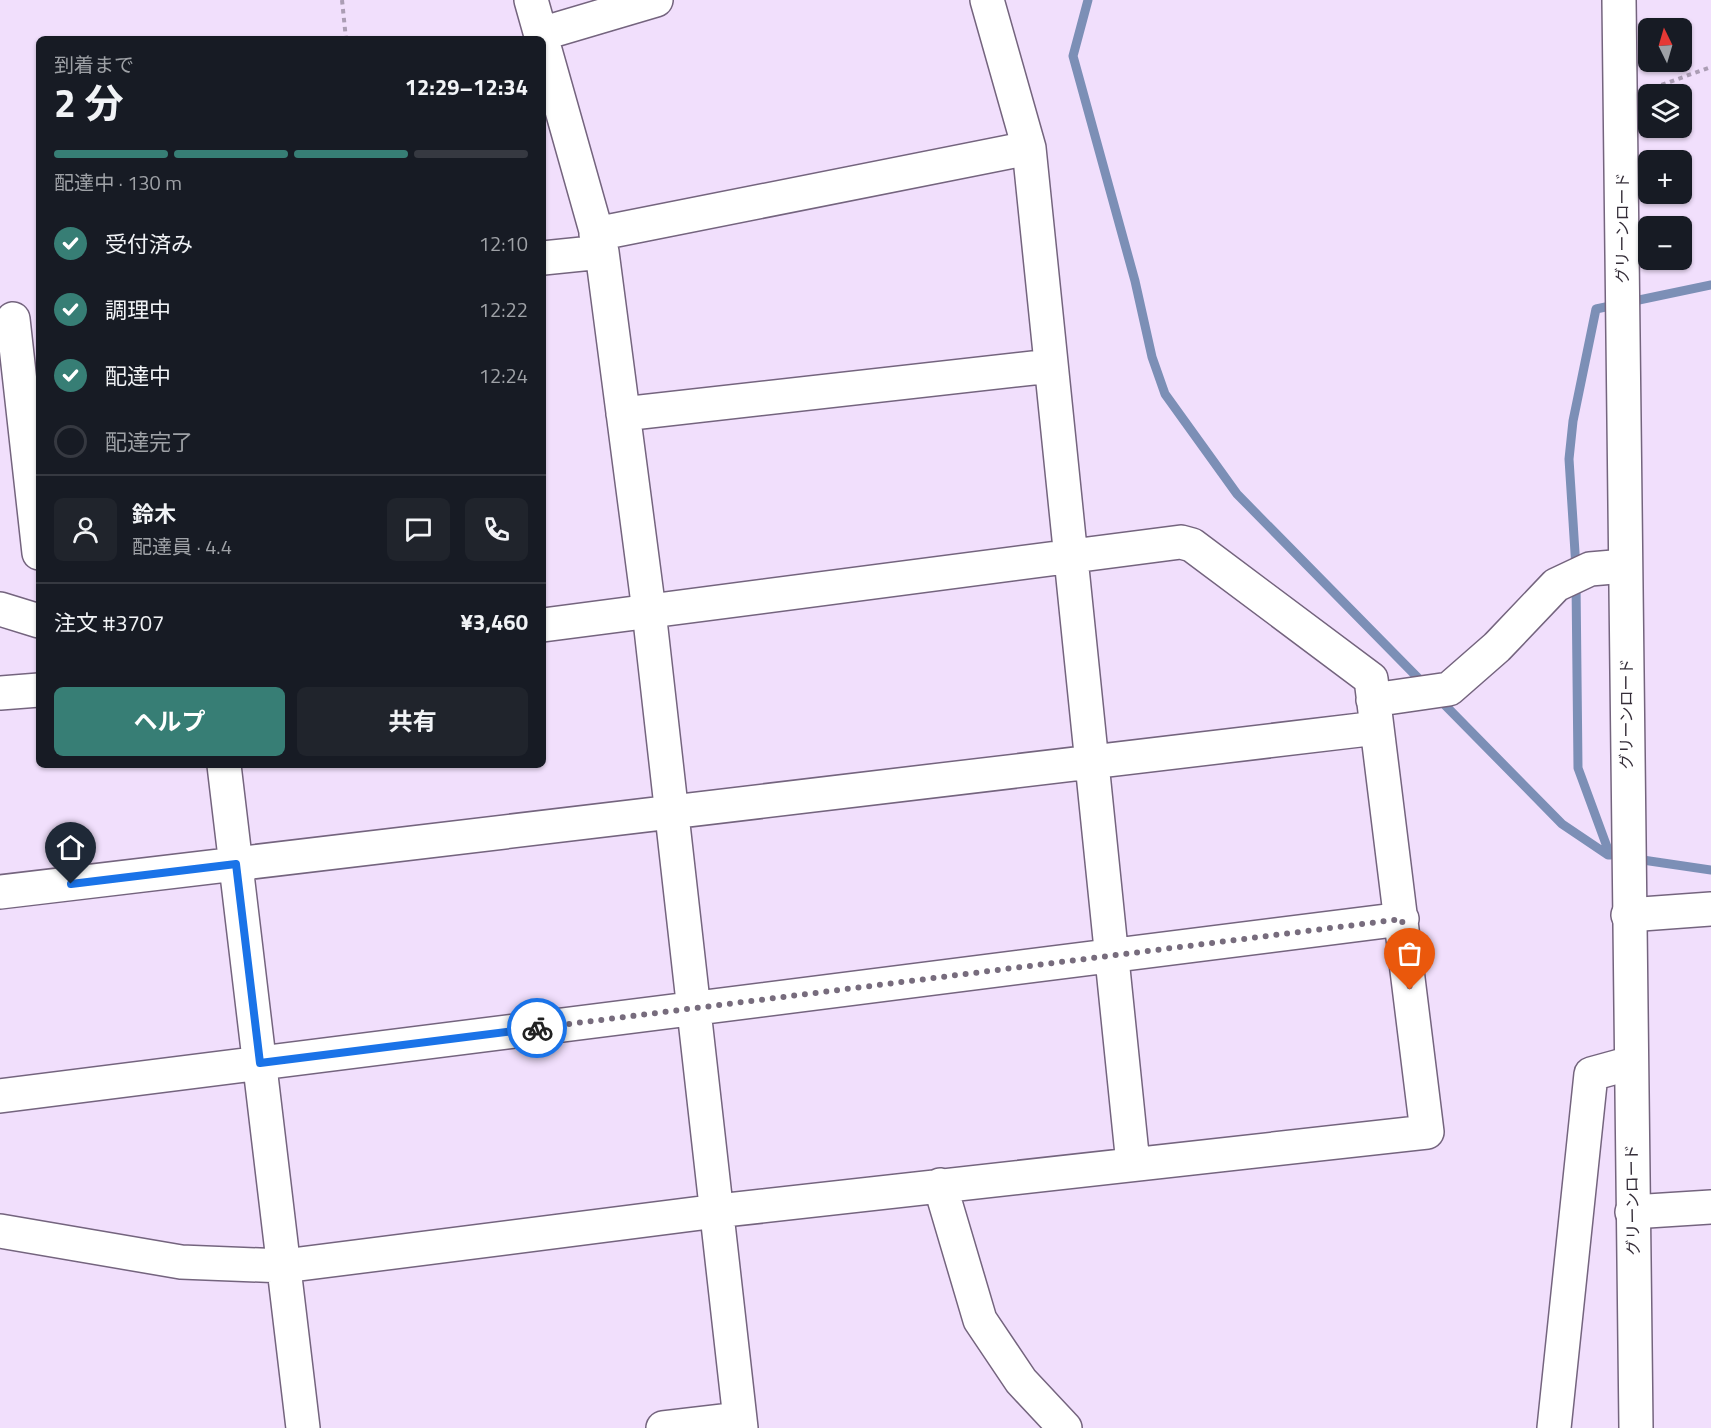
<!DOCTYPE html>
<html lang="ja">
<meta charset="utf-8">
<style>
:root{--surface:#171b24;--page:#20242c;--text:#f1f3f6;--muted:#9ea1a6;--line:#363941;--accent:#377e75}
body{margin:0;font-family:"Titillium Web","Noto Sans JP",sans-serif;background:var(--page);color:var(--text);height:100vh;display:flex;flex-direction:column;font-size:22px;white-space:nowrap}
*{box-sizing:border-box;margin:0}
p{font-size:20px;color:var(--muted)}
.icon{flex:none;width:33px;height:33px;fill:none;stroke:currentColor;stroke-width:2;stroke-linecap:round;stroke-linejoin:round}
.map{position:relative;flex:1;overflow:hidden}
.panel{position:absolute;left:36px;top:36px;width:510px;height:732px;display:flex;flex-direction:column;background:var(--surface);border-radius:9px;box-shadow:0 2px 4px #0004}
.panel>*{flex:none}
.needle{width:39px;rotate:355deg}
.fabs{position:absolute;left:1638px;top:18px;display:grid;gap:12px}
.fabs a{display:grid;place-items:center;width:54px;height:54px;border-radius:9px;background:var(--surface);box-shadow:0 2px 4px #0004;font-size:30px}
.pin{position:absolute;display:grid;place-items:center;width:51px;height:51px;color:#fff;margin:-62px -26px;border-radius:50% 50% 50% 0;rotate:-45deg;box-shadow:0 0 6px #0007}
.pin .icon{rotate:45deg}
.courier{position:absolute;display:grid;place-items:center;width:60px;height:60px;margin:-30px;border:4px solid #1a73e8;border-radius:50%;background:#fff;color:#222;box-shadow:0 2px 8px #0007}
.summary em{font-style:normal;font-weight:700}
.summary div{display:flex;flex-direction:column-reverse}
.summary{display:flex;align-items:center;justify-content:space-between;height:102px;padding:0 18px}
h1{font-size:39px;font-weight:700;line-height:45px}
.bar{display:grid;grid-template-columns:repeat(4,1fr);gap:9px 6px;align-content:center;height:72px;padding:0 18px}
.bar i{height:8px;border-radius:4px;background:var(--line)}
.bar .selected{background:var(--accent)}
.bar p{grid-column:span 4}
.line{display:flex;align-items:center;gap:15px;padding:0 18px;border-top:2px solid var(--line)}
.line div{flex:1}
.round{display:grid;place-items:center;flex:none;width:63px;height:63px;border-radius:9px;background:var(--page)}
ol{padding:0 18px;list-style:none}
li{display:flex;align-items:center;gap:18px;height:66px}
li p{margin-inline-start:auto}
li .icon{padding:6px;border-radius:50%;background:var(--accent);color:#fff;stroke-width:4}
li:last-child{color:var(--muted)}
li i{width:33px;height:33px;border:3px solid var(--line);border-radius:50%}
.action{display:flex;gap:12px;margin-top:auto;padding:12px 18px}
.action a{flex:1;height:69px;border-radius:9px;background:var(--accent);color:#fff;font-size:24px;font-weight:700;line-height:69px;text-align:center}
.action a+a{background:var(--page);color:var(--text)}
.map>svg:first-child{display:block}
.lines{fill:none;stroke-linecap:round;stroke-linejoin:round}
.stream{stroke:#7c8fb6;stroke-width:9}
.street-casing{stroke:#74647e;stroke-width:36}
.secondary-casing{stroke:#74647e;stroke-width:36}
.path{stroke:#ab9db4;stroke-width:4;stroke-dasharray:4.5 4.5;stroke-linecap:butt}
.street{stroke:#fff;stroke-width:33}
.secondary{stroke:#fff;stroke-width:33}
.done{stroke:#776c7d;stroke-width:6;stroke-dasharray:0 10.8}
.route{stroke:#1a73e8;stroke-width:8}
.labels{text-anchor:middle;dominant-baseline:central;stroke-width:6;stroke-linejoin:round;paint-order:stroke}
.street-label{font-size:16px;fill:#352e39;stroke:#fff}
</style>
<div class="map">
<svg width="1711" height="1428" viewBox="0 0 1711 1428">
<rect width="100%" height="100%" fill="#f1dffc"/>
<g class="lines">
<path class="stream" d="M1088,0L1073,56L1135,281L1152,357L1165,394L1237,494L1424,684
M1576,568L1569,459L1573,421L1596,309L1711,285
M1576,582L1578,768L1610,855
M1438,698L1562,824L1608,855
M1636,859L1711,870"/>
<g class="street-casing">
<path id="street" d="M531,0L542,39
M987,0L1029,148L1133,1164
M541,34L656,0
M543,43L602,252L649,611L741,1428
M596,234L1029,148
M543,258L602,252
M13,319L39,553
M623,414L1051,366
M0,609L39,621
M0,693L39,690
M1373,700L1449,689L1497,647L1556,585L1590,569L1625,566
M224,765L303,1428
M0,892L1377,728
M1628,915L1711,909
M0,1096L1402,919
M940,1185L980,1320L1021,1381L1065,1428
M1632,1212L1711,1207
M0,1231L181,1262L284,1266L717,1211L1427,1132L1371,679L1192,545L1181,542L543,625
M663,1428L740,1419
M1554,1428L1591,1074L1631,1063"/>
</g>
<g class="secondary-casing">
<path id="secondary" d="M1619,0L1636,1428"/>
</g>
<path class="path" d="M342,0L346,39
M1653,88L1711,67"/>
<use href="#street" class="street"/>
<use href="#secondary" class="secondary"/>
</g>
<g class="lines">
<path class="done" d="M537,1028L1402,919L1410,990"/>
<path class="route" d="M71,884L236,864L260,1063L537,1028"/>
</g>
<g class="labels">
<g class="street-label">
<text transform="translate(1622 228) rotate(-90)">グリーンロード</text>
<text transform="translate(1626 714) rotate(-90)">グリーンロード</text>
<text transform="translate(1632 1200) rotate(-91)">グリーンロード</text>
</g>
</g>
</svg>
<div class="fabs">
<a><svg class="needle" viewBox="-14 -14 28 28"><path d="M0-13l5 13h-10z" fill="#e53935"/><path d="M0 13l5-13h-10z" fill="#9ea1a6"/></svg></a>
<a><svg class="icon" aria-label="layers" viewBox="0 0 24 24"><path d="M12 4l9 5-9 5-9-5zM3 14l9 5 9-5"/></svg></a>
<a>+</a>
<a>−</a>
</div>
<div class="pin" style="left:1410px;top:990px;background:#ea580c"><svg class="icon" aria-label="bag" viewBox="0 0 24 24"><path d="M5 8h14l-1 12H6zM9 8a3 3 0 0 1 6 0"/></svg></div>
<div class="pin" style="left:71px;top:884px;background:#1f2937"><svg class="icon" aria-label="home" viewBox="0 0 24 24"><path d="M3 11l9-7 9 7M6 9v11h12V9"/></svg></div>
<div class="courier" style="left:537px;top:1028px"><svg class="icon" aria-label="bike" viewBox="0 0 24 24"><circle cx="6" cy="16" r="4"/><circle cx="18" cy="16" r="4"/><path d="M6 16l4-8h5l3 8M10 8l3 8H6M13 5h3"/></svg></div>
<section class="panel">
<div class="summary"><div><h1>2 分</h1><p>到着まで</p></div><em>12:29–12:34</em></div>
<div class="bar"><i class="selected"></i><i class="selected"></i><i class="selected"></i><i></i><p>配達中 · 130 m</p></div>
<ol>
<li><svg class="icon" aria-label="check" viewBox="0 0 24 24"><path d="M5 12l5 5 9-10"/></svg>受付済み<p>12:10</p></li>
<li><svg class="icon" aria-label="check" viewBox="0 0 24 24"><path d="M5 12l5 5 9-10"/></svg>調理中<p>12:22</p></li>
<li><svg class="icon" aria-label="check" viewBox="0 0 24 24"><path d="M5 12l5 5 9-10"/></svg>配達中<p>12:24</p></li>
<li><i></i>配達完了</li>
</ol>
<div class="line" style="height:108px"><a class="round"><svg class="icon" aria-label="person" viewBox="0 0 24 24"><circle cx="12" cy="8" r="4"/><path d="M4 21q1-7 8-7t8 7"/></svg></a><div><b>鈴木</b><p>配達員 · 4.4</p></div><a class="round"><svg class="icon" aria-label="chat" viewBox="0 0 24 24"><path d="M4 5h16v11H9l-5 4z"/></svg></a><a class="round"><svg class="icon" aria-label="phone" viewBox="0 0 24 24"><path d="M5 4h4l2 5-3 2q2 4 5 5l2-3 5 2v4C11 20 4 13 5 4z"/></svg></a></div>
<div class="line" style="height:78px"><div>注文 #3707</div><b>¥3,460</b></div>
<div class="action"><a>ヘルプ</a><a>共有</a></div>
</section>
</div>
